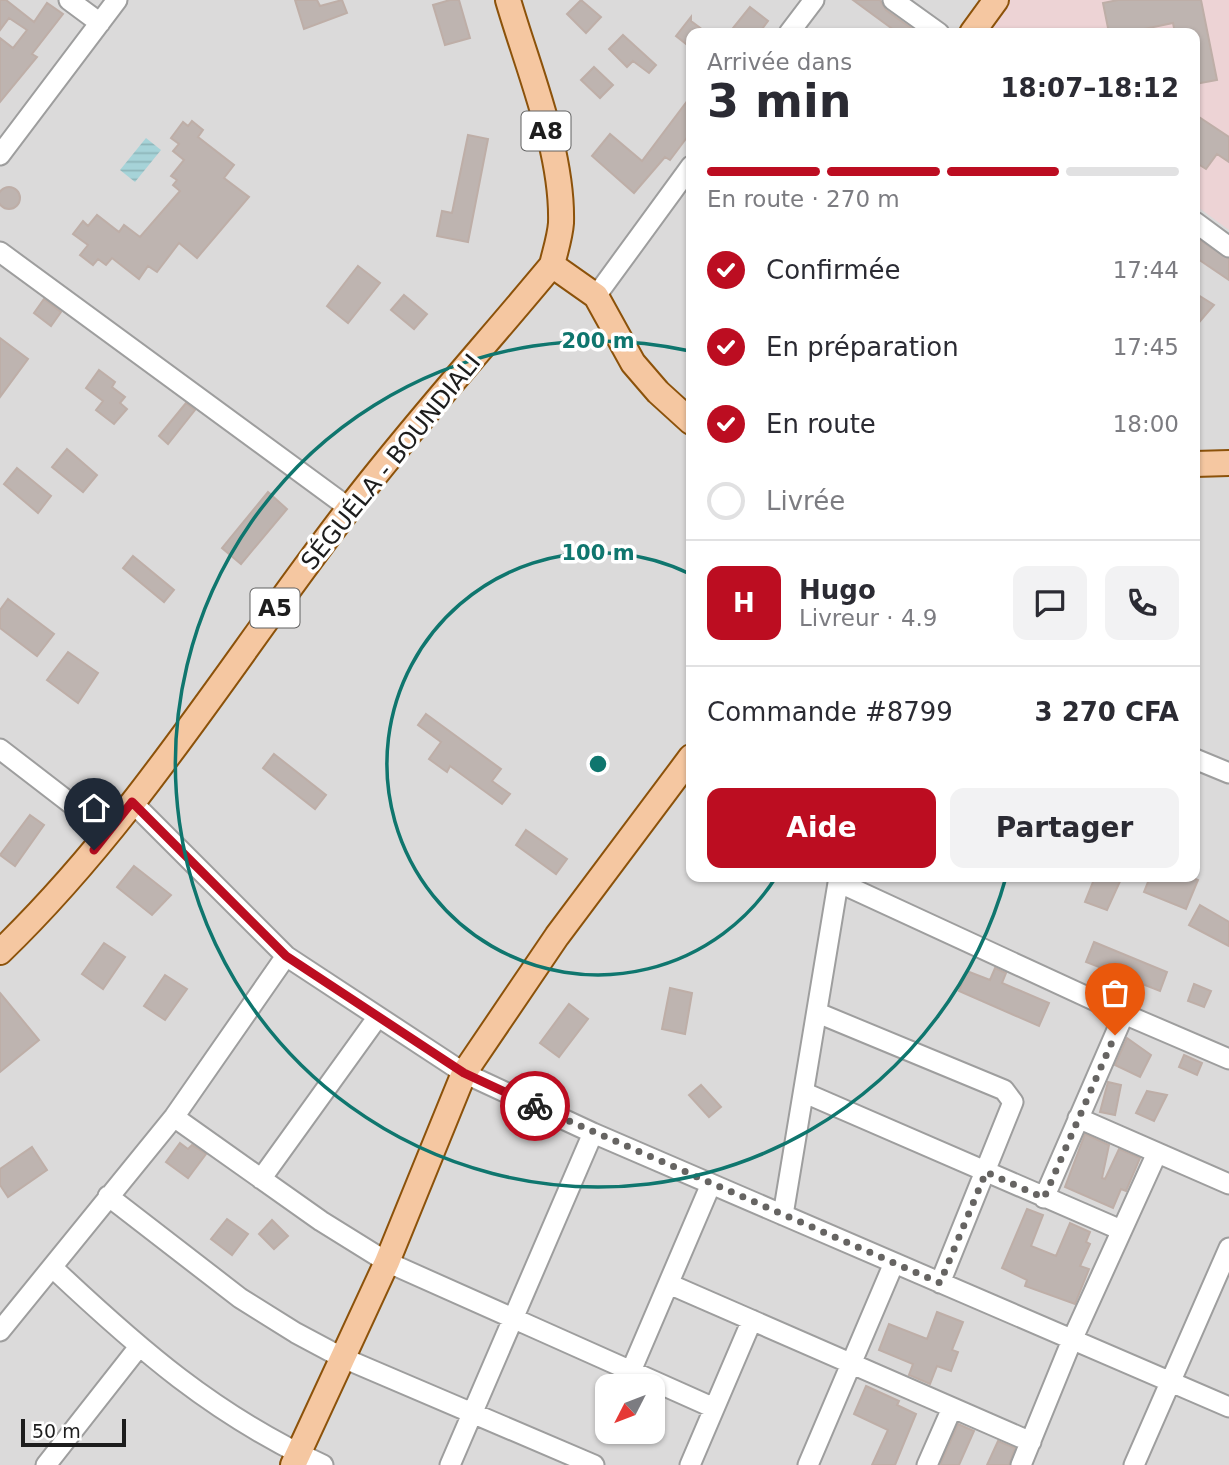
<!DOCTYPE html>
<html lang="fr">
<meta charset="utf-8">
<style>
:root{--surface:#fff;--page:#f2f2f3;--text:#2b2b33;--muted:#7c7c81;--line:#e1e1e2;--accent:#bc0d21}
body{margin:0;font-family:"DejaVu Sans",sans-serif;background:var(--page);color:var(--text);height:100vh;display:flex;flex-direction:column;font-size:26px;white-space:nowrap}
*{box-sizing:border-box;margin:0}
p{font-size:23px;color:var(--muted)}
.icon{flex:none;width:38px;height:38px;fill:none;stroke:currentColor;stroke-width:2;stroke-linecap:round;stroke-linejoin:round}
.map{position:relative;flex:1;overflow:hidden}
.sheet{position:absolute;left:686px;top:28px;width:514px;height:854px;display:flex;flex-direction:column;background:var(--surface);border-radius:14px;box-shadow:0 2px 5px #0004}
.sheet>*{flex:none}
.needle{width:46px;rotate:228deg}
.controls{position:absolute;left:595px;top:1374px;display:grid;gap:14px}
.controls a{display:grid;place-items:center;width:70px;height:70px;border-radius:14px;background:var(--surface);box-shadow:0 2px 5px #0004;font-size:35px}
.scale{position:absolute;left:21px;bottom:18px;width:105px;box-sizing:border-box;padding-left:7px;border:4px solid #1d1d1d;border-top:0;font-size:19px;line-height:24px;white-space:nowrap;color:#1d1d1d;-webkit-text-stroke:5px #fff;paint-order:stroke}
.pin{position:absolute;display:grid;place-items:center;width:60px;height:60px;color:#fff;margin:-72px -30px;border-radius:50% 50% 50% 0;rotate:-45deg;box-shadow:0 0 7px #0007}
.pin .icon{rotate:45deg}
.courier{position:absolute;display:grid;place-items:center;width:70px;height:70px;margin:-35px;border:5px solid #bc0d21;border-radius:50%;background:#fff;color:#222;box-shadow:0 2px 9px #0007}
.headline em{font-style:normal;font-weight:700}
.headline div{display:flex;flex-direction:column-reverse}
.headline{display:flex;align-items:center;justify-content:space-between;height:119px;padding:0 21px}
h1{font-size:46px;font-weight:700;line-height:52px}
.bar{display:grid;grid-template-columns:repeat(4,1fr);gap:10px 7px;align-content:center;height:84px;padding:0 21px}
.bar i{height:9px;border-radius:5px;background:var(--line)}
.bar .on{background:var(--accent)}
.bar p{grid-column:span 4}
.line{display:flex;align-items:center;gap:18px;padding:0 21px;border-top:2px solid var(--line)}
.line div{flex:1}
.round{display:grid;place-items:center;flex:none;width:74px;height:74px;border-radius:14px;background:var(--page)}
ol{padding:0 21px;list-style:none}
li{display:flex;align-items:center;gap:21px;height:77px}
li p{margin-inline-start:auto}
li .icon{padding:7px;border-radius:50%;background:var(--accent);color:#fff;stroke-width:4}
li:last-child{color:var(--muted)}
li i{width:38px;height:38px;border:4px solid var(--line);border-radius:50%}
.cta{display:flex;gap:14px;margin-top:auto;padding:14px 21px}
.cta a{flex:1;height:80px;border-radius:14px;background:var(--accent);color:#fff;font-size:28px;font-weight:700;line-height:80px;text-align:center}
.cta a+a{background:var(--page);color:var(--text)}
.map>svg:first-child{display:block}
.residential{fill:#dbdada;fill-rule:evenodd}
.commercial{fill:#edd3d5}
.water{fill:url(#water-rules)}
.building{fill:#beb4b0;stroke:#beaea7;stroke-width:2}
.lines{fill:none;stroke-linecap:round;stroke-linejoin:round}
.minor-casing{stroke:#9e9e9e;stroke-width:23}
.major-casing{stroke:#8c520a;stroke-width:28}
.minor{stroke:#fff;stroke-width:19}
.major{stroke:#f5c7a1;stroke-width:24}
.done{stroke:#666462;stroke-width:7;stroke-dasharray:0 12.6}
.route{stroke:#bc0d21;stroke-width:9}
.ring{fill:none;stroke:#0f766e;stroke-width:3.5}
.labels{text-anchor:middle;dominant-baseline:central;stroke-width:7;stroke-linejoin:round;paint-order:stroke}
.shield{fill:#fff;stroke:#616161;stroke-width:2}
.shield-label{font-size:23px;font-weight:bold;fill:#1d1d1d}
.street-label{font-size:24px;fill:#1d1d1d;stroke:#fff}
.centre{fill:#0f766e;stroke:#fff;stroke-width:3.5}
.ring-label{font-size:21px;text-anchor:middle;font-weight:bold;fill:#0f766e;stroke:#fff;stroke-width:7;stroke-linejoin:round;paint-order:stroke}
</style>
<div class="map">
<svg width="1229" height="1465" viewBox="0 0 1229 1465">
<defs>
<pattern id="water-rules" width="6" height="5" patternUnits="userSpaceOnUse" patternTransform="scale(1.75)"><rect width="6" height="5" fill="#a6d3d8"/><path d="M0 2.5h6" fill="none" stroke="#8eb5b9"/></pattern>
</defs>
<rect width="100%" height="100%" fill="#ede9e3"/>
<path class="residential" d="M0,0H1229V1465H0ZM691,33H1195V877H691ZM607,1386H653V1432H607Z"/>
<path class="commercial" d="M1006,0H1229V230L1195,205V33H982Z"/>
<path class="water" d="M146,138L161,150L135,182L120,170Z"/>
<path class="building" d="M0,0H6L34,22L47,3L63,14L32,54L37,57L0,102V38L13,48L27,30L9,18L0,30Z
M295,0H317L320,6L342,0L347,13L304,29Z
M450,0H459L470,38L445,45L433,5Z
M581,0L601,17L586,33L567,14Z
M853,0H880L886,10L918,33H898Z
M1118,0H1201L1217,80L1195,84V33H1175L1173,23L1144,29L1145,33H1109L1103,3Z
M750,7L768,21L759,33H729Z
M691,17V21L707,33H691V48L676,36Z
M623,35L656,65L649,73L633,61L627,67L609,49Z
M594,67L613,85L600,98L581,80Z
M691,96V132L670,160L665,157L634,193L592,156L610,134L642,161Z
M1199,117L1229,137V162L1217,154L1206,169L1195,162V123Z
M192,121L203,130L198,137L234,165L224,178L249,197L197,258L179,243L157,272L148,266L139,279L112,258L106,265L98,259L93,265L80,255L88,245L73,234L83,221L88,226L97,215L119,232L124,225L140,237L180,191L173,185L177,180L171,176L184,160L173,151L179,144L171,138L183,122L188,126Z
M468,135L488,139L468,242L437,236L442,211L452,213Z
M-2 198a11 11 0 1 1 22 0a11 11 0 1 1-22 0Z
M1195,237L1229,259V280L1195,257Z
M358,266L380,283L348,323L327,306Z
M1195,293L1214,305L1195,327Z
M404,295L427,314L414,329L391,310Z
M44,299L61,312L51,326L34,313Z
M0,338L28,359L0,397Z
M99,370L115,382L112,387L125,397L120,403L127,409L114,424L96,410L103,401L86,388Z
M186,403L195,410L168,444L159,436Z
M67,449L97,475L83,492L52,467Z
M17,468L51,496L38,513L4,484Z
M268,492L287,509L241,564L222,548Z
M133,556L174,590L164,602L123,568Z
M8,599L54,634L37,656L0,628V610Z
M68,652L98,673L78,703L47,680Z
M426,714L501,769L492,781L510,794L502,804L450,766L447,772L429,759L441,742L418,725Z
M274,754L326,795L315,809L263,768Z
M30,815L44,825L15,866L0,855Z
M526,830L567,859L556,874L516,845Z
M134,866L171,895L152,915L117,887Z
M1095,877H1122L1107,910L1085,902Z
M1150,877H1191L1198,880L1186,909L1144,892Z
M1200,905L1229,922V946L1189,925Z
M1094,942L1167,972L1160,991L1086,962Z
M104,943L125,957L103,989L82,974Z
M995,968L1006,973L1002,983L1049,1003L1039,1026L959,991L967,971L990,980Z
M165,975L187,989L165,1020L144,1006Z
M1194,984L1211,991L1204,1007L1188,1001Z
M670,988L692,993L685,1034L662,1029Z
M0,993L39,1040L0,1072Z
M569,1004L588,1019L559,1057L540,1043Z
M1127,1038L1151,1055L1140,1077L1115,1065Z
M1184,1055L1202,1063L1197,1075L1179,1067Z
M1108,1082L1121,1085L1115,1115L1100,1112Z
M701,1085L721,1107L709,1117L689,1095Z
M1147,1091L1167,1095L1154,1121L1136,1113Z
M1085,1134L1109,1145L1102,1178L1105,1179L1119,1149L1140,1158L1126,1191L1121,1189L1113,1208L1065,1187Z
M180,1143L188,1149L192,1145L206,1154L188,1178L166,1162Z
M32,1147L47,1170L8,1197L0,1185V1169Z
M1027,1209L1043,1215L1031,1246L1056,1256L1070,1223L1090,1232L1086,1242L1090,1244L1080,1266L1089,1269L1075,1304L1025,1286L1027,1280L1002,1268Z
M227,1219L248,1234L232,1255L211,1239Z
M272,1220L288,1236L274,1249L259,1234Z
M937,1312L963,1322L952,1350L958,1352L951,1371L937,1366L930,1384L909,1375L913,1364L879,1350L889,1324L927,1339Z
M866,1386L899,1401L897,1405L916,1414L895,1465H872L888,1430L854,1414Z
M958,1424L974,1431L959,1465H940Z
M998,1441L1015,1448L1009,1465H987Z"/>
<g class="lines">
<g class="minor-casing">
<path id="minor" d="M69,0L100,23
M893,0L939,33
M789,33L814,0
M0,155L117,0
M1195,222L1229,247
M0,252L349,508
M596,296L691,166
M0,749L109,833
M1195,759L1229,773
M132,802L286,956L464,1073L593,1133L1229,1407
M838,882L1124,1014L1229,1059
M818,1013L1004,1090L1013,1102L940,1283
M805,1093L1121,1230
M174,1117L321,1221L387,1262L714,1408
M1078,1118L1229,1184
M261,1179L377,1018
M108,1196L240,1298L296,1333L341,1357L594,1465
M1044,1198L1124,1014
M783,1215L839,877
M53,1268C139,1349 214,1415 323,1465
M669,1284L1031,1442
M0,1331L174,1117L286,956
M631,1371L711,1184
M46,1465L138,1348
M450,1465L593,1133
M690,1465L752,1320
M808,1465L894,1263
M927,1465L952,1408
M1021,1465L1072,1340L1157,1153
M1134,1465L1229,1248"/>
</g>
<g class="major-casing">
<path id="major" d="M972,33L996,0
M552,265L596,296L633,363L658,392L691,422
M1195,464L1229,463
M0,952C135,822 234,658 348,510C412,426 484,347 552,265C555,252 560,237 561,223C563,151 528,69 508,0
M293,1465L387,1262L464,1073L557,936L691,757"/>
</g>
<use href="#minor" class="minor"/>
<use href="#major" class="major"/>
</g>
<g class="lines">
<path class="done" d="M535,1106L940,1283L986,1172L1044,1198L1115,1035"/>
<path class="route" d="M94,850L132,802L286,956L464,1073L535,1106"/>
</g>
<g class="ring">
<path d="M776 877A211 211 0 1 1 690 574"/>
<path d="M1006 877A423 423 0 1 1 690 351"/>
</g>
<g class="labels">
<g class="shield">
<rect x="521.5" y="111.5" width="49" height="39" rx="5"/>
<rect x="250.5" y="588.5" width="49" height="39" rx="5"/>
</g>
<g class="shield-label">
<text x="546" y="131">A8</text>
<text x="275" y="608">A5</text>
</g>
<g class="street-label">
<text transform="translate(391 462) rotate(-51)">SÉGUÉLA - BOUNDIALI</text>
</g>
</g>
<circle cx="598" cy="764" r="10" class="centre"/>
<g class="ring-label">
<text x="598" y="348">200 m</text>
<text x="598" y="560">100 m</text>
</g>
</svg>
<div class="controls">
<a><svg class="needle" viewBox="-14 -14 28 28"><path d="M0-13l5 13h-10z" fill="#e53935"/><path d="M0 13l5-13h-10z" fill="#7c7c81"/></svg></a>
</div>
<div class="scale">50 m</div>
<div class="pin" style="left:1115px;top:1035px;background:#ea580c"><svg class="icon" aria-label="bag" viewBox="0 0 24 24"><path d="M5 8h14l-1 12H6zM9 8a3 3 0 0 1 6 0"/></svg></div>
<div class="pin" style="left:94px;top:850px;background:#1f2937"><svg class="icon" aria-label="home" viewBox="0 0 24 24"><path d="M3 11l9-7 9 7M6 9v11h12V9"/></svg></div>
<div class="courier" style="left:535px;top:1106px"><svg class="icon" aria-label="bike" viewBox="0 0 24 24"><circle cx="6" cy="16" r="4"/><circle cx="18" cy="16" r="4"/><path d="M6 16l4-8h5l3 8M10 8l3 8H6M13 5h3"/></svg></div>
<section class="sheet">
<div class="headline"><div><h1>3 min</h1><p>Arrivée dans</p></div><em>18:07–18:12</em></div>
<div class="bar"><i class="on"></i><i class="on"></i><i class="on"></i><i></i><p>En route · 270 m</p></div>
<ol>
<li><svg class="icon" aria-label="check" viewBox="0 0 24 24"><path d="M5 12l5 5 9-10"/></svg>Confirmée<p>17:44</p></li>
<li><svg class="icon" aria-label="check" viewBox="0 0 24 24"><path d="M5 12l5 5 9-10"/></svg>En préparation<p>17:45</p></li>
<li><svg class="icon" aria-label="check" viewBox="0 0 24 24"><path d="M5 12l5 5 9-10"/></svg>En route<p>18:00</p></li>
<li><i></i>Livrée</li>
</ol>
<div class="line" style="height:126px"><b class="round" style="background:var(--accent);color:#fff">H</b><div><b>Hugo</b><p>Livreur · 4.9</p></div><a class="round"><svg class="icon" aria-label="chat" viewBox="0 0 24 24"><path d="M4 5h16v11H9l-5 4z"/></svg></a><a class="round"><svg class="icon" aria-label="phone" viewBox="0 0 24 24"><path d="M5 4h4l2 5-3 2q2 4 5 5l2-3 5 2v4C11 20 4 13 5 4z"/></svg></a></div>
<div class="line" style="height:91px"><div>Commande #8799</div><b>3 270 CFA</b></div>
<div class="cta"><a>Aide</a><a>Partager</a></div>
</section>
</div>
